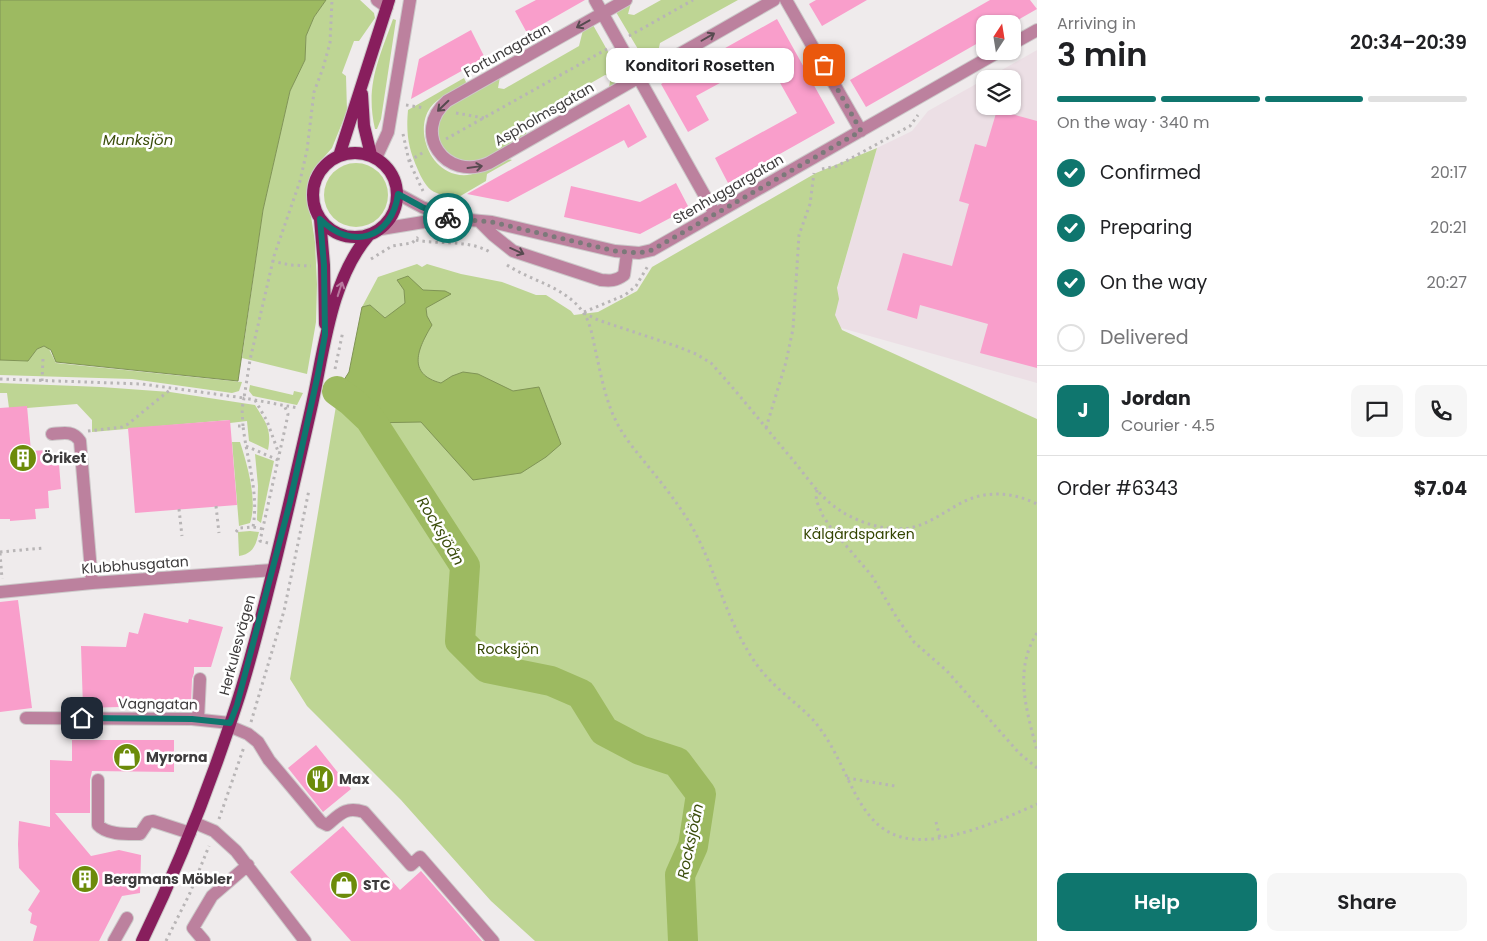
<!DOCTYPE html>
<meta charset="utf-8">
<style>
:root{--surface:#fff;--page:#f6f6f6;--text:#202124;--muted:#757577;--line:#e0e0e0;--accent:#0f766e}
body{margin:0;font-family:Poppins,sans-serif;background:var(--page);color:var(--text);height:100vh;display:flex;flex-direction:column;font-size:19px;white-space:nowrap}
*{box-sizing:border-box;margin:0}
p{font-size:16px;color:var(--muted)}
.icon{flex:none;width:28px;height:28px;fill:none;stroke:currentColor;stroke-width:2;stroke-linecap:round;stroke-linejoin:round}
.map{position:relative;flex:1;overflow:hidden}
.side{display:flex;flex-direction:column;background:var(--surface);width:450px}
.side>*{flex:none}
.needle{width:32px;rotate:12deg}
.controls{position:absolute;left:976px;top:15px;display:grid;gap:10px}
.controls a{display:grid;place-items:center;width:45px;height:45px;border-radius:10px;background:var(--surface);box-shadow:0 1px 4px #0004;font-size:25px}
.pin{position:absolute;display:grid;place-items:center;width:42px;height:42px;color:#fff;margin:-21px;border-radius:10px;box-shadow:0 2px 8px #0006}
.courier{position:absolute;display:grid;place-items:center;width:50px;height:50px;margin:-25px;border:4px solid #0f766e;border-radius:50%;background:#fff;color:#222;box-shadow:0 1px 6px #0007}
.bubble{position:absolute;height:35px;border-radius:10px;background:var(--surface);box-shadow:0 1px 4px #0004;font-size:16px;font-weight:600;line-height:35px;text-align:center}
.head em{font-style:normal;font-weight:600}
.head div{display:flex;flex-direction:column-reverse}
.head{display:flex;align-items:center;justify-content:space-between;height:85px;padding:0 20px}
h1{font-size:32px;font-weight:600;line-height:38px}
.bar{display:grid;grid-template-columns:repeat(4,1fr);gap:8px 5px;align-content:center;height:60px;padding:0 20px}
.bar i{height:6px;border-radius:4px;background:var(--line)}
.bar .selected{background:var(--accent)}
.bar p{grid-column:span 4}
.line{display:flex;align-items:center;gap:12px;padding:0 20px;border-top:1px solid var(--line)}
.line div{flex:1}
.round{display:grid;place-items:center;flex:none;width:52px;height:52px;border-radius:10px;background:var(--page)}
ol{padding:0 20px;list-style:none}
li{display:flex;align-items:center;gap:15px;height:55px}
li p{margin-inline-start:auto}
li .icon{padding:5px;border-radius:50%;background:var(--accent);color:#fff;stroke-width:4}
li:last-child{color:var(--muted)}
li i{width:28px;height:28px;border:2px solid var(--line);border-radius:50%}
.cta{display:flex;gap:10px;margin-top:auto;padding:10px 20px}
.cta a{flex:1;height:58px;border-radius:10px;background:var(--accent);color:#fff;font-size:20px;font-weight:600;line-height:58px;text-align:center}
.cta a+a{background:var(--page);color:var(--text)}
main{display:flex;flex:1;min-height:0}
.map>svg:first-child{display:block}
.built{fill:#ecdfe5}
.green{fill:#bed594}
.water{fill:#9dba61;stroke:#809456}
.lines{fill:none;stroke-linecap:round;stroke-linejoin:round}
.river{stroke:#9dba61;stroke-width:30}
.building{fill:#f99ecb}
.minor-casing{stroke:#ccc8c9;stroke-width:14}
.major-casing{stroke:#ccc8c9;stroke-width:14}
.path{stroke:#b8b5b6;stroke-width:3;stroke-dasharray:2.5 4;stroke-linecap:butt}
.minor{stroke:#bc819e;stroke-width:12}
.major{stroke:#881e5d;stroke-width:12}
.oneway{stroke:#574a50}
.oneway2{stroke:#b8789e}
.done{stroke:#7c797a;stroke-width:5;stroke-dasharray:0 9}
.route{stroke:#0f766e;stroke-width:6}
.labels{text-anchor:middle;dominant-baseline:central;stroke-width:5;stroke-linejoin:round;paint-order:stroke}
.street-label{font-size:14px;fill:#3e3c3d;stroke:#fff}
.poi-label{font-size:14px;font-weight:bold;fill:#3e3c3d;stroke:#fff;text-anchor:start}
.park-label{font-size:14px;fill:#340;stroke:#fff}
.water-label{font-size:15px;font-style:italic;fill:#3c4e0c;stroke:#fff}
</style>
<main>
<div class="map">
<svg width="1037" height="941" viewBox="0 0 1037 941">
<rect width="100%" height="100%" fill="#efebec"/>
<path class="built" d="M1037,50V383L827,324L877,148L912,131L928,111L985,79V106H1012V79H986Z"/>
<path class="green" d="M326,0H360L374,13L375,18L359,41H354L342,73L346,76L347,111L332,148L317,165L309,180L307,190L315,242L317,284L316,322L307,374L242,358L263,210L290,91L305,60L306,36L314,17Z
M661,0H738L660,43L656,61L648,66L616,12L631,3L628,14L634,15Z
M393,19L396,20L381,119L377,129H375C365,86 379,59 393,19Z
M593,25L623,78L619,82L609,87L611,76L605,75L530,118L526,134C514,141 491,158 479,160C447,167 425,134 447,109C458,98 486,85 500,77L498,88L504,89L579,46L583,30Z
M464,78L466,82L465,85C454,91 438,97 430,108C415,130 429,168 455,174C480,181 498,156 512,160L487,174L486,181L457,198C448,196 438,195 431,190C425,185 421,177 418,170C408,148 406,134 408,110Z
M877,148L837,288L839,299L835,315L842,330L1037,419V941H535L491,901L401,800L307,706L290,679L336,406L367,423L394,312L385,318L370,305L362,307L378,277L417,264L422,267L427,264L461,274L502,282L536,295H546L571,311L574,315L598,312L637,291L652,267L816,173Z
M324 195a32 32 0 1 1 64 0a32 32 0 1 1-64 0Z
M41,346L48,347L56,363L242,382L239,391L232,393L132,379L0,375V360L28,361L37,349Z
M0,383L101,387L170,392L255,405C266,423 272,429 268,450L249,441L247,421L230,423L229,420L92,432V420L77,404L27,408H9L7,393H0Z
M250,385L293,395L294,391L303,393L297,405L253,396L249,391Z
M232,442H240C247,464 258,501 250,523L239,526Z
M255,454L274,461L261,523L257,520L258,486Z
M250,531L259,532C256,544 254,554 239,556L238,532Z"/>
<path class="water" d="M0,0H326L314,17L306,36L305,60L290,91L263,210L238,381L56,362L51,350L44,346L37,349L28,361L0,360Z
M408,276L423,290L445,291L451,294L426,308L427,316L432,325C418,348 406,374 441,383L452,376L463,372L478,374L513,391L539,387L561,444L546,457L521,473L473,480L421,422L367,423L334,405L338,382L342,383L349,372L362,307L370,305L385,318L405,303L404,290L397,280Z"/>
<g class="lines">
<path class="river" d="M337,391L352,402L370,419L465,566L460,641L487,668L551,681L581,694L604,731L640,750L677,762L701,794L693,846L680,875L683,941"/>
</g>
<path class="building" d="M536,0H585L527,33L515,11Z
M816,0H867L822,26L809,4Z
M990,0H1030L1037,9L1011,24H985V39L866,107L850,80Z
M777,19L835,123L728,183L715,158L797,113L766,58L696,96L709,120L688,132L661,84Z
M471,30L485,58L411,99L419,59Z
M629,104L647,137L628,148L624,140L508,202L467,194Z
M997,110L1037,121V368L980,353L988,324L920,305L917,319L887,310L903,253L952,266L969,204L959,201L975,144L986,147Z
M676,183L689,208L640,234L564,217L571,186L640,202Z
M27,406L31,451L46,450L47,465L59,464L61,489L48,491L49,508L35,509L36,519L10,521V519H0V408Z
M230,420L237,505L135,513L128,428Z
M18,600L32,708L0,712V602Z
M144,613L188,623L189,619L223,627L211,667H194V673L192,679L191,705L83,708L81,646L126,647L129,632L138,634Z
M72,740H174V772L92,771L90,780V813H55L91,856L119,850L141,855L140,893L122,896L99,941H33L37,926L30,923L32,913L28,910L40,891L19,868L18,844L19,821L50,827V760L72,761Z
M316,745L351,789L323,812L288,768Z
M343,826L400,890L421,871L482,941H351L290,872Z"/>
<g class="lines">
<g class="minor-casing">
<path id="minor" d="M377,0L387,7
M595,0L715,214
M626,0L447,101C411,132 445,182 489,163L774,0
M786,0L861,131
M1012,44L1037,30
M376,158L388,132L410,0
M398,194L422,207L448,218
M479,221L493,235L513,251L601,280C610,281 616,281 624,275L627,253
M381,229L448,218L492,222L615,251L639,253L652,250L1000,51
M52,434C63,433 73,430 80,441L92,583
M0,592L92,583L273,570
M26,718L192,719L230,723
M198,719L200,679
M229,726L248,734L258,742L269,760L321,822L327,825C340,814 346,806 364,812L411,865L420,857L493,941
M98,780V825C107,835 127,834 140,834L148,822L153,821L190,833
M195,823L214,831L236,851L305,941
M114,941L127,918
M204,941L193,928L212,896L248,865"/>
</g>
<g class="major-casing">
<path id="major" d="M362,94L364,126L371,155
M313 195a42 42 0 1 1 84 0a42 42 0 1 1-84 0Z
M339,156L389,0
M320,219L324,265L325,324
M142,941C179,865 210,786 236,706C251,661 262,613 274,567C287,514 299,462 311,409C324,352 330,280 369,235"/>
</g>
<path class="path" d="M629,36L693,0
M406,105L425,108
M456,113L484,118
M403,134L409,161L423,191
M446,139L607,49
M409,161L424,152
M822,169L837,166L910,126L918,115
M416,240C440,245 467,239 490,252
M371,259L392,246L412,243L418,237
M272,261L290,265L311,266
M507,265C533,282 564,286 583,312C591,323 593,340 596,353C601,375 605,398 615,419C621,432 630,444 639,455C655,475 672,495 686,517C712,557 721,605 745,646C751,657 759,669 768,678C782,694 801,706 815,722C823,732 830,743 836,755C852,784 864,827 901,837C939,848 1002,820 1037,804
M584,312L625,295L636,286L649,264
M584,313L598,320L676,346L696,354L711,363C739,394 765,427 792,459C807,477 821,499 841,511C860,524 895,534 917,526C933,521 946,511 961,503C985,490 1013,492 1037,504
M335,369L343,331
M0,379L142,384L244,398L250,360L274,256L300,181L307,150L314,92L323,68L330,43L332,0
M42,381L43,358
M255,400L267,421L279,454
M238,426H243C247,461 259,492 253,527
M243,426L242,409L244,398L298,408
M766,428L786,362L793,329L799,235L810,204L814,173
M88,431L122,427L128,424L171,389
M246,446L278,460
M817,490L816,500L823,516L831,528L872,576L897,618L914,642L947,671L1019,753L1037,768
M216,506L219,533
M179,509L182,536
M236,532L239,528L253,527L263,529
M268,543L260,541L286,424L288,414L284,405
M0,552L43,548
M0,553L2,579
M1037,633C1013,671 1027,711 1037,751
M251,722L284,611L309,490
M847,778L895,786
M219,819L244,747
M936,822L940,838
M166,941L190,893L209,846"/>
<use href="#minor" class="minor"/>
<use href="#major" class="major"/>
</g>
<defs><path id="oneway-shaft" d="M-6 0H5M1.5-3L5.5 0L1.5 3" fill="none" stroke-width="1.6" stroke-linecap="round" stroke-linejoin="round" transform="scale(1.25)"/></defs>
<g class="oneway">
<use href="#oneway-shaft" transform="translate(583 24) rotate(151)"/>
<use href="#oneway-shaft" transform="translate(708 37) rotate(-30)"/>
<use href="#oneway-shaft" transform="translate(443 106) rotate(136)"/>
<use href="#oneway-shaft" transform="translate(475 167) rotate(-8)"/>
<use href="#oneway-shaft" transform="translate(517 251) rotate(24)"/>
</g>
<use class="oneway2" href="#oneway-shaft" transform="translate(340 289) rotate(-72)"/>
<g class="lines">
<path class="done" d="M448,218L492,222L615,251L639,253L652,250L861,131L824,65"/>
<path class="route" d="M82,718L192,719L230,723L237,705L290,502L318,374L325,335L324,265L320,219C351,251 392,239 398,194L422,207L448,218"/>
</g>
<defs>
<g id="building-disc" transform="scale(1.4375)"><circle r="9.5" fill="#6c8b0a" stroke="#fff"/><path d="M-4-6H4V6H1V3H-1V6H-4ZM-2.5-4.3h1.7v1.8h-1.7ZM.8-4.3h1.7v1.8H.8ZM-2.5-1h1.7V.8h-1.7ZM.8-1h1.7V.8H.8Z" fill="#fff"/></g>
<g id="shop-disc" transform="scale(1.4375)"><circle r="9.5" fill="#6c8b0a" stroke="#fff"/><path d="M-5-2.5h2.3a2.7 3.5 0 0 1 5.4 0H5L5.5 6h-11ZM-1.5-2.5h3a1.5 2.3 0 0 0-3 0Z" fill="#fff"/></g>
<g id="restaurant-disc" transform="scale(1.4375)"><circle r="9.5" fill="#6c8b0a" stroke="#fff"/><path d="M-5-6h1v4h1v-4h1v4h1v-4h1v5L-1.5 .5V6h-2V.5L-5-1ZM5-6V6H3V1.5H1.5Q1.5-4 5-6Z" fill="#fff"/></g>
</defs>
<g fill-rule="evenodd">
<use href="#building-disc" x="23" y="458"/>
<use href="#shop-disc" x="127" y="757"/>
<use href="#restaurant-disc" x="320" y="779"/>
<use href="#building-disc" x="85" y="879"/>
<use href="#shop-disc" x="344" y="885"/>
</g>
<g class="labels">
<g class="street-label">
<text transform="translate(507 50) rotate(-29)">Fortunagatan</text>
<text transform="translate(544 114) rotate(-30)">Aspholmsgatan</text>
<text transform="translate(728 189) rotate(-30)">Stenhuggargatan</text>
<text transform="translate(135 565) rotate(-4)">Klubbhusgatan</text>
<text transform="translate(237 645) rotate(-75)">Herkulesvägen</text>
<text transform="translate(158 704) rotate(1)">Vagngatan</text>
</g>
<g class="poi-label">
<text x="42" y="458">Öriket</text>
<text x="146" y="757">Myrorna</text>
<text x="339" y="779">Max</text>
<text x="104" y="879">Bergmans Möbler</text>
<text x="363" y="885">STC</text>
</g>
<g class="park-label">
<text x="859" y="534">Kålgårdsparken</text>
<text x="508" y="649">Rocksjön</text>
</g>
<g class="water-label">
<text x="138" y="139">Munksjön</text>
<text transform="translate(441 531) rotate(59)">Rocksjöån</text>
<text transform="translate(690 841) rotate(-78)">Rocksjöån</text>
</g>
</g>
</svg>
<div class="controls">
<a><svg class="needle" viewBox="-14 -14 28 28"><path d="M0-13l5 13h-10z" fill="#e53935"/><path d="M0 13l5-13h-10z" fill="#757577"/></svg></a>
<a><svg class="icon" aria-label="layers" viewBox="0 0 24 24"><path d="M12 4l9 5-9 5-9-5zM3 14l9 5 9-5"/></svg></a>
</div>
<div class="pin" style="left:824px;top:65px;background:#ea580c"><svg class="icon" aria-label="bag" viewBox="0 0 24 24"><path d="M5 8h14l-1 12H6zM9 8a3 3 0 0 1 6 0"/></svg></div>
<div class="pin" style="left:82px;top:718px;background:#1f2937"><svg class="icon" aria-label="home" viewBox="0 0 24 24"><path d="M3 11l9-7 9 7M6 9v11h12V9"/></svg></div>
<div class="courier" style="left:448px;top:218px"><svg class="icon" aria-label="bike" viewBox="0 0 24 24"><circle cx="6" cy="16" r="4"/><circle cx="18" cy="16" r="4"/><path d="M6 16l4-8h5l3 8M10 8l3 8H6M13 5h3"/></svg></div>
<div class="bubble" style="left:606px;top:48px;width:188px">Konditori Rosetten</div>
</div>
<section class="side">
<div class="head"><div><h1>3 min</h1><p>Arriving in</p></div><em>20:34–20:39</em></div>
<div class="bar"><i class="selected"></i><i class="selected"></i><i class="selected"></i><i></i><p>On the way · 340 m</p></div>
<ol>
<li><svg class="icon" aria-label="check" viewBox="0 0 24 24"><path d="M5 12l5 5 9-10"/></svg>Confirmed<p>20:17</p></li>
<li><svg class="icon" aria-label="check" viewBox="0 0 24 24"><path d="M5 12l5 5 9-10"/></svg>Preparing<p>20:21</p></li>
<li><svg class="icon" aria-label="check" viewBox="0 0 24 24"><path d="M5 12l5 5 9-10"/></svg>On the way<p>20:27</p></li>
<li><i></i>Delivered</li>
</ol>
<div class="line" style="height:90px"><b class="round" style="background:var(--accent);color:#fff">J</b><div><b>Jordan</b><p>Courier · 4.5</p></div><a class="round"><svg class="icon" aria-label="chat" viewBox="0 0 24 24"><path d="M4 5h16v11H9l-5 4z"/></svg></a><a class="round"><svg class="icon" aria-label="phone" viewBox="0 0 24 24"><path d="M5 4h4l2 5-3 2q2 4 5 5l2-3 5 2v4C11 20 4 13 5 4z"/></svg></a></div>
<div class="line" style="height:65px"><div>Order #6343</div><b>$7.04</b></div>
<div class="cta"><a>Help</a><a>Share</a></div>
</section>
</main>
